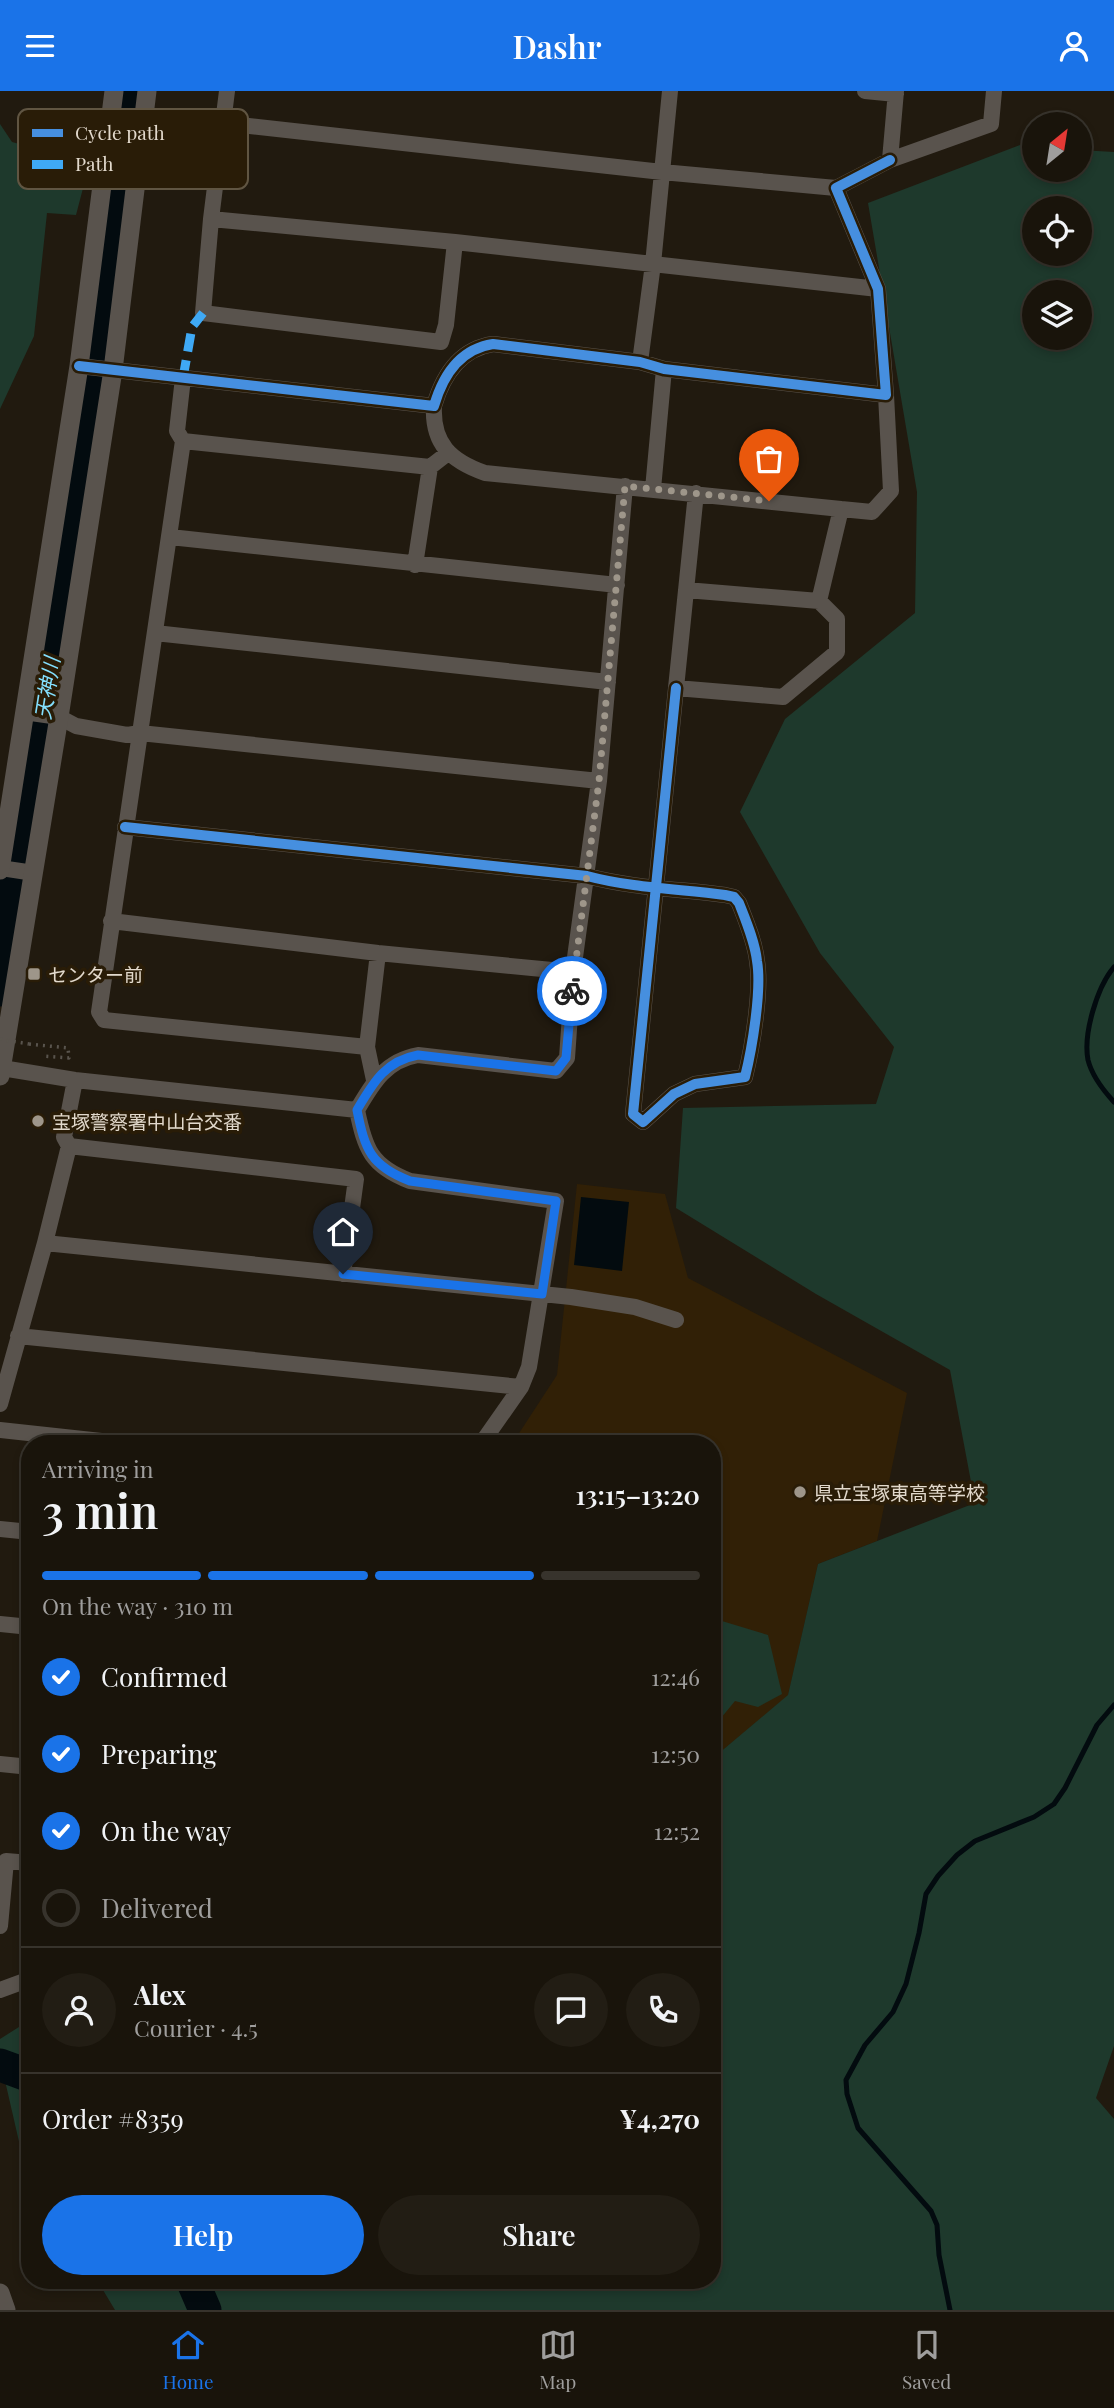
<!DOCTYPE html>
<meta charset="utf-8">
<style>
:root{--surface:#19140b;--page:#221d14;--text:#f1f3f6;--muted:#9f9e9d;--line:#37332c;--accent:#1a73e8}
body{margin:0;font-family:"Playfair Display","Noto Sans JP",serif;background:var(--page);color:var(--text);height:100vh;display:flex;flex-direction:column;font-size:26px;white-space:nowrap}
*{box-sizing:border-box;margin:0}
p{font-size:23px;color:var(--muted)}
.icon{flex:none;width:38px;height:38px;fill:none;stroke:currentColor;stroke-width:2;stroke-linecap:round;stroke-linejoin:round}
.map{position:relative;flex:1;overflow:hidden}
.details{position:absolute;left:21px;top:1344px;width:700px;height:854px;display:flex;flex-direction:column;background:var(--surface);border-radius:28px;box-shadow:0 4px 10px #0003,0 0 0 2px var(--line)}
.details>*{flex:none}
.needle{width:46px;rotate:30deg}
.fabs{position:absolute;left:1022px;top:21px;display:grid;gap:14px}
.fabs a{display:grid;place-items:center;width:70px;height:70px;border-radius:50%;background:var(--surface);box-shadow:0 4px 10px #0003,0 0 0 2px var(--line);font-size:35px}
.pin{position:absolute;display:grid;place-items:center;width:60px;height:60px;color:#fff;margin:-72px -30px;border-radius:50% 50% 50% 0;rotate:-45deg;box-shadow:0 0 7px #0007}
.pin .icon{rotate:45deg}
.courier{position:absolute;display:grid;place-items:center;width:70px;height:70px;margin:-35px;border:5px solid #1a73e8;border-radius:50%;background:#fff;color:#222;box-shadow:0 2px 9px #0007}
.overview em{font-style:normal;font-weight:600}
.overview div{display:flex;flex-direction:column-reverse}
.overview{display:flex;align-items:center;justify-content:space-between;height:119px;padding:0 21px}
h1{font-size:46px;font-weight:600;line-height:52px}
.bar{display:grid;grid-template-columns:repeat(4,1fr);gap:10px 7px;align-content:center;height:84px;padding:0 21px}
.bar i{height:9px;border-radius:5px;background:var(--line)}
.bar .current{background:var(--accent)}
.bar p{grid-column:span 4}
.line{display:flex;align-items:center;gap:18px;padding:0 21px;border-top:2px solid var(--line)}
.line div{flex:1}
.round{display:grid;place-items:center;flex:none;width:74px;height:74px;border-radius:37px;background:var(--page)}
ol{padding:0 21px;list-style:none}
li{display:flex;align-items:center;gap:21px;height:77px}
li p{margin-inline-start:auto}
li .icon{padding:7px;border-radius:50%;background:var(--accent);color:#fff;stroke-width:4}
li:last-child{color:var(--muted)}
li i{width:38px;height:38px;border:4px solid var(--line);border-radius:50%}
.action{display:flex;gap:14px;margin-top:auto;padding:14px 21px}
.action a{flex:1;height:80px;border-radius:42px;background:var(--accent);color:#fff;font-size:28px;font-weight:600;line-height:80px;text-align:center}
.action a+a{background:var(--page);color:var(--text)}
header{display:flex;justify-content:space-between;align-items:center;height:91px;padding:0 21px;background:var(--accent);color:#fff;font-size:32px;font-weight:600}
.tab-bar{display:flex;justify-content:space-around;align-items:center;height:98px;border-top:2px solid var(--line);background:var(--surface);font-size:19px;color:var(--muted)}
.tab-bar a{display:grid;justify-items:center;gap:4px}
.tab-bar .current{color:var(--accent)}
.map>svg:first-child{display:block}
.built{fill:#312006}
.green{fill:#1e392c;fill-rule:evenodd}
.water{fill:#030b0f}
.lines{fill:none;stroke-linecap:round;stroke-linejoin:round}
.stream{stroke:#030b0f;stroke-width:5}
.river{stroke:#030b0f;stroke-width:33}
.path{stroke:#59544d;stroke-width:3.5;stroke-dasharray:2 5;stroke-linecap:butt}
.minor{stroke:#59534d;stroke-width:16}
.tertiary{stroke:#59534d;stroke-width:19}
.path-bridge{stroke:#59544d;stroke-width:3.5;stroke-dasharray:2 5;stroke-linecap:butt}
.quiet{stroke:#3fa9f5;stroke-width:9;stroke-dasharray:18 9;stroke-linecap:butt}
.cycleway-casing{stroke:#291c07;stroke-width:15}
.cycleway{stroke:#468fdf;stroke-width:10}
.done{stroke:#9e968a;stroke-width:7;stroke-dasharray:0 12.6}
.route{stroke:#1a73e8;stroke-width:9}
.poi-dot{fill:#9e968a;stroke:#291c07;stroke-width:2.5}
.labels{text-anchor:middle;dominant-baseline:central;stroke-width:7;stroke-linejoin:round;paint-order:stroke}
.poi-label{font-size:19px;fill:#e2d9cc;stroke:#291c07;text-anchor:start}
.water-label{font-size:21px;font-style:italic;fill:#83dffd;stroke:#291c07}
.key{fill:#291c07;stroke:#605542;stroke-width:2}
.key-label{font-size:19px;fill:#e2d9cc}
</style>
<header><svg class="icon" aria-label="menu" viewBox="0 0 24 24"><path d="M4 6h16M4 12h16M4 18h16"/></svg>Dashr<svg class="icon" aria-label="person" viewBox="0 0 24 24"><circle cx="12" cy="8" r="4"/><path d="M4 21q1-7 8-7t8 7"/></svg></header>
<div class="map">
<svg width="1114" height="2219" viewBox="0 0 1114 2219">
<rect width="100%" height="100%" fill="#211a0f"/>
<path class="built" d="M577,1093L665,1103L688,1187L907,1302L877,1450L818,1473L788,1605L712,1668V1353H512L557,1284Z"/>
<path class="green" d="M0,33L12,51L82,70L87,82L76,124L47,122L34,245L0,318Z
M1020,54L1034,55V79H1080V59L1114,61V1955L1096,2007L1114,2028V2219H115L97,2189H712V1668L788,1604L818,1473L975,1412L950,1279L816,1203L676,1117L683,1017L876,1013L894,956L820,862L740,721L785,628L915,522L917,401L868,112ZM1034,117H1080V163H1034ZM1034,201H1080V247H1034Z
M712,1527L768,1544L782,1603L758,1616L735,1610L712,1638Z
M30,1929V2080L23,2068L0,1968V1948Z"/>
<path class="water" d="M581,1106L629,1111L622,1180L574,1174Z"/>
<g class="lines">
<path class="stream" d="M1114,876C1097,896 1083,943 1088,969C1092,985 1103,999 1114,1011
M950,2219L939,2164L937,2134L931,2120L858,2037L847,2003L846,1989L865,1954L893,1921L906,1893L919,1842L926,1803L938,1785L957,1764L975,1750L1034,1726L1054,1713L1065,1697L1097,1634L1114,1614"/>
<path class="river" d="M98,261L128,0
M0,899L92,295
M0,1974L30,1985
M192,2189L205,2219"/>
<path class="path" d="M29,953L68,957L69,967L43,965"/>
<path class="minor" d="M227,0L211,128L203,222L441,251L446,234L455,151L878,198
M865,0L896,3
M896,0L890,69L991,33L994,0
M222,32L662,81L836,97
M211,128L455,151
M640,271L653,173L670,0
M79,275L434,315C443,284 460,258 493,253L640,271L664,278L886,304L878,198L836,97L890,69
M183,287L177,340L183,350L99,921L104,929L367,956
M434,315C432,353 451,370 485,382L841,418
M183,350L430,376L448,362
M653,398L664,278
M696,402L676,597L783,606L837,561V528L819,510L841,418L872,421L891,400L886,304
M170,446L617,494
M415,474L430,376
M686,499L819,510
M155,542L608,591
M24,621L59,626L76,635L127,644L140,642L599,690
M125,736L587,785C632,797 680,798 725,804L734,806L739,812C746,830 755,851 757,870C762,899 752,958 745,986L695,993L674,1003L643,1031L633,1023L676,597
M0,777L34,782
M111,830L378,862L573,881
M2,977L75,989L357,1019C373,992 385,970 418,964L556,980L567,967L573,881L599,690L625,395
M374,989L367,956L378,862
M357,1019C365,1058 371,1075 410,1090L556,1110L529,1276L521,1296L481,1353
M69,1055L356,1088L343,1183
M45,1152L571,1206L635,1216L676,1229
M18,1245L521,1296
M0,1313L45,1152L69,1055L64,1046L75,989
M0,1339L129,1353
M0,1438L30,1441
M0,1533L30,1536
M0,1673L30,1676
M0,1835L6,1770L30,1772
M0,1899L30,1888"/>
<path class="tertiary" d="M0,779L79,275L114,0
M0,985L59,626L113,279L147,0
M0,2202L6,2219"/>
<path class="path-bridge" d="M0,948L29,953"/>
<path class="quiet" d="M183,287L192,236L203,222"/>
<g class="cycleway-casing">
<path id="cycleway" d="M79,275L434,315C443,284 460,258 493,253L640,271L664,278L886,304L878,198L836,97L890,69
M125,736L587,785C632,797 680,798 725,804L734,806L739,812C746,830 755,851 757,870C762,899 752,958 745,986L695,993L674,1003L643,1031L633,1023L676,597"/>
</g>
<use href="#cycleway" class="cycleway"/>
</g>
<g class="lines">
<path class="done" d="M572,900L599,690L625,395L769,410"/>
<path class="route" d="M343,1183L542,1203L556,1110L410,1090C371,1075 365,1059 357,1019C373,992 385,970 418,964L556,980L566,967L572,900"/>
</g>
<g class="poi-dot">
<rect x="27" y="876" width="14" height="14" rx="3.5"/>
<circle cx="38" cy="1030" r="7"/>
<circle cx="800" cy="1401" r="7"/>
</g>
<g class="labels">
<g class="poi-label">
<text x="48" y="883">センター前</text>
<text x="52" y="1030">宝塚警察署中山台交番</text>
<text x="814" y="1401">県立宝塚東高等学校</text>
</g>
<g class="water-label">
<text transform="translate(46 597) rotate(-81)">天神川</text>
</g>
</g>
<rect x="18" y="18" width="230" height="80" rx="10" class="key"/>
<rect x="32" y="38" width="31" height="8" fill="#468fdf"/>
<rect x="32" y="69" width="31" height="9" fill="#3fa9f5"/>
<g class="key-label">
<text x="75" y="49">Cycle path</text>
<text x="75" y="80">Path</text>
</g>
</svg>
<div class="fabs">
<a><svg class="needle" viewBox="-14 -14 28 28"><path d="M0-13l5 13h-10z" fill="#e53935"/><path d="M0 13l5-13h-10z" fill="#9f9e9d"/></svg></a>
<a><svg class="icon" aria-label="locate" viewBox="0 0 24 24"><circle cx="12" cy="12" r="6"/><path d="M12 2v4M12 18v4M2 12h4M18 12h4"/></svg></a>
<a><svg class="icon" aria-label="layers" viewBox="0 0 24 24"><path d="M12 4l9 5-9 5-9-5zM3 14l9 5 9-5"/></svg></a>
</div>
<div class="pin" style="left:769px;top:410px;background:#ea580c"><svg class="icon" aria-label="bag" viewBox="0 0 24 24"><path d="M5 8h14l-1 12H6zM9 8a3 3 0 0 1 6 0"/></svg></div>
<div class="pin" style="left:343px;top:1183px;background:#1f2937"><svg class="icon" aria-label="home" viewBox="0 0 24 24"><path d="M3 11l9-7 9 7M6 9v11h12V9"/></svg></div>
<div class="courier" style="left:572px;top:900px"><svg class="icon" aria-label="bike" viewBox="0 0 24 24"><circle cx="6" cy="16" r="4"/><circle cx="18" cy="16" r="4"/><path d="M6 16l4-8h5l3 8M10 8l3 8H6M13 5h3"/></svg></div>
<section class="details">
<div class="overview"><div><h1>3 min</h1><p>Arriving in</p></div><em>13:15–13:20</em></div>
<div class="bar"><i class="current"></i><i class="current"></i><i class="current"></i><i></i><p>On the way · 310 m</p></div>
<ol>
<li><svg class="icon" aria-label="check" viewBox="0 0 24 24"><path d="M5 12l5 5 9-10"/></svg>Confirmed<p>12:46</p></li>
<li><svg class="icon" aria-label="check" viewBox="0 0 24 24"><path d="M5 12l5 5 9-10"/></svg>Preparing<p>12:50</p></li>
<li><svg class="icon" aria-label="check" viewBox="0 0 24 24"><path d="M5 12l5 5 9-10"/></svg>On the way<p>12:52</p></li>
<li><i></i>Delivered</li>
</ol>
<div class="line" style="height:126px"><a class="round"><svg class="icon" aria-label="person" viewBox="0 0 24 24"><circle cx="12" cy="8" r="4"/><path d="M4 21q1-7 8-7t8 7"/></svg></a><div><b>Alex</b><p>Courier · 4.5</p></div><a class="round"><svg class="icon" aria-label="chat" viewBox="0 0 24 24"><path d="M4 5h16v11H9l-5 4z"/></svg></a><a class="round"><svg class="icon" aria-label="phone" viewBox="0 0 24 24"><path d="M5 4h4l2 5-3 2q2 4 5 5l2-3 5 2v4C11 20 4 13 5 4z"/></svg></a></div>
<div class="line" style="height:91px"><div>Order #8359</div><b>¥4,270</b></div>
<div class="action"><a>Help</a><a>Share</a></div>
</section>
</div>
<nav class="tab-bar">
<a class="current"><svg class="icon" aria-label="home" viewBox="0 0 24 24"><path d="M3 11l9-7 9 7M6 9v11h12V9"/></svg>Home</a>
<a><svg class="icon" aria-label="map" viewBox="0 0 24 24"><path d="M3 6l6-2 6 2 6-2v14l-6 2-6-2-6 2zM9 4v14M15 6v14"/></svg>Map</a>
<a><svg class="icon" aria-label="saved" viewBox="0 0 24 24"><path d="M7 4h10v16l-5-4-5 4z"/></svg>Saved</a>
</nav>
